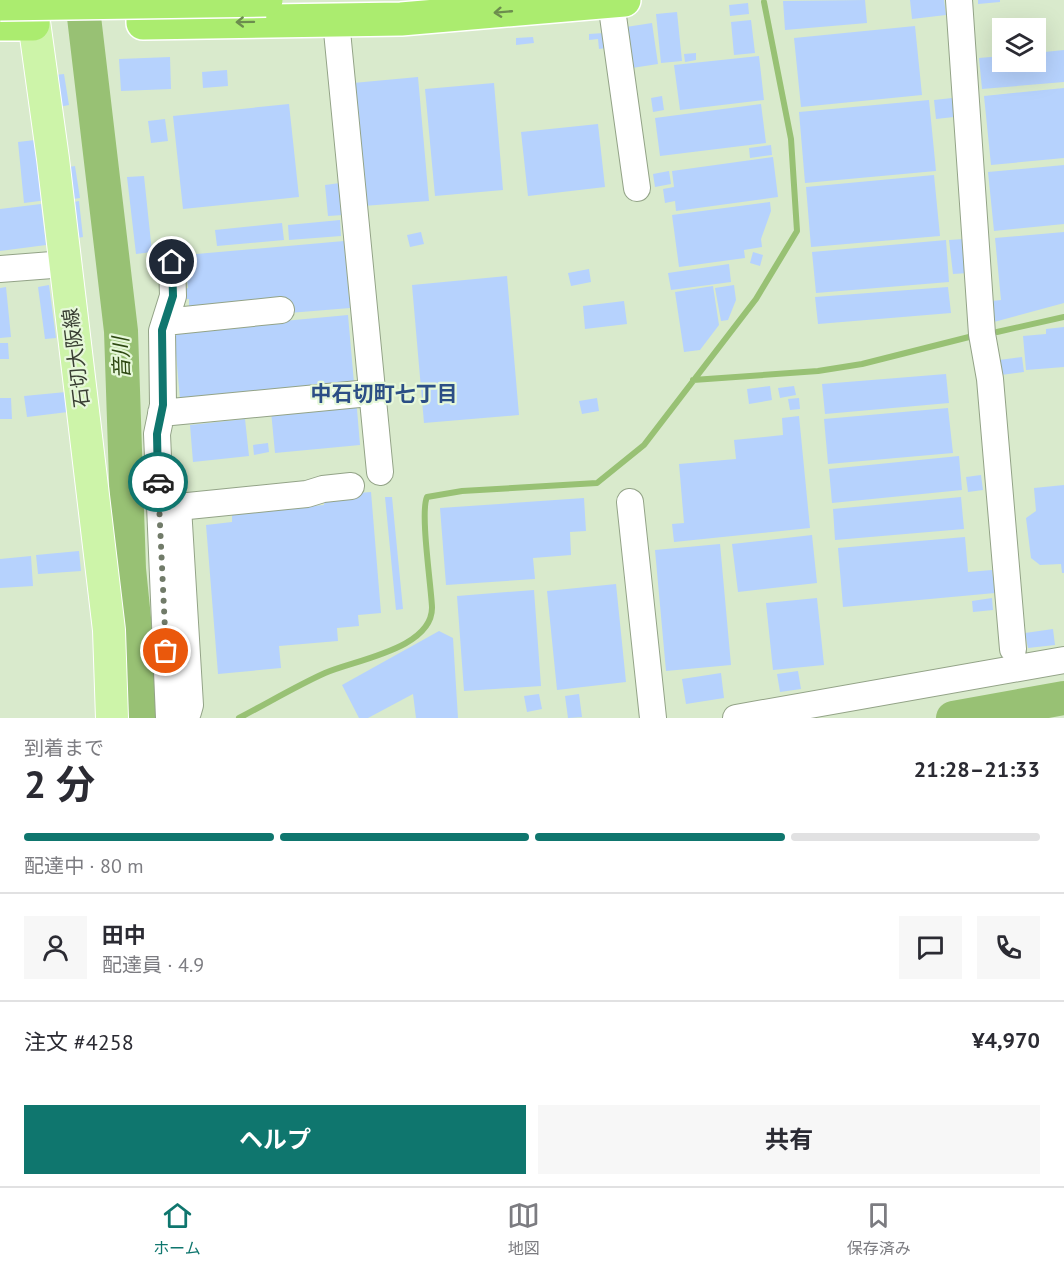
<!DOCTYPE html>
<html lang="ja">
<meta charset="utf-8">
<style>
:root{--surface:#fff;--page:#f7f7f7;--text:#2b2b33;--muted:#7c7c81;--line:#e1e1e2;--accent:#0f766e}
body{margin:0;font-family:"PT Sans","Noto Sans JP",sans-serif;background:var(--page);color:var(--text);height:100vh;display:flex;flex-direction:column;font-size:22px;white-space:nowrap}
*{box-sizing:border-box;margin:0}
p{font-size:20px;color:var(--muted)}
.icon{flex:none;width:33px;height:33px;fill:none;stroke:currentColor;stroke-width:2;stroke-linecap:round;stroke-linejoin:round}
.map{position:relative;height:718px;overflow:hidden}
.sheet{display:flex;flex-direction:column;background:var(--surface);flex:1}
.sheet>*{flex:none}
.fabs{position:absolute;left:992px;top:18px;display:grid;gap:12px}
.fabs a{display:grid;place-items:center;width:54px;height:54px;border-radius:0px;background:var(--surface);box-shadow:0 6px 24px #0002;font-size:30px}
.pin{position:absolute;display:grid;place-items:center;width:51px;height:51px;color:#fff;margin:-26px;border:3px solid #fff;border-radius:50%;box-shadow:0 2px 6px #0007}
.courier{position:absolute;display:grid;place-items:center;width:60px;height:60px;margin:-30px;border:4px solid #0f766e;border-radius:50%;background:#fff;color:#222;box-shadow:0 2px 8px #0007}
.headline em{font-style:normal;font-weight:700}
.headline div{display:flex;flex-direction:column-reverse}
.headline{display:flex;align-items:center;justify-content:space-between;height:102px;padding:0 24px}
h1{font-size:39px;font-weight:700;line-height:45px}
.bar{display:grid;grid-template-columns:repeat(4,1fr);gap:9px 6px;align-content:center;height:72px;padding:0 24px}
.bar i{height:8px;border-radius:4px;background:var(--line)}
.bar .current{background:var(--accent)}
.bar p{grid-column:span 4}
.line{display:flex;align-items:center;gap:15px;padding:0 24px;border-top:2px solid var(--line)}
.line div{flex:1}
.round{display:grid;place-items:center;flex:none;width:63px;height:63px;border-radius:0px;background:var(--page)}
.cta{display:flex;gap:12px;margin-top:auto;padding:12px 24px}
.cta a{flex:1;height:69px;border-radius:0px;background:var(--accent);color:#fff;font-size:24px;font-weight:700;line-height:69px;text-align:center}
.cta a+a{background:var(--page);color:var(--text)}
.menu{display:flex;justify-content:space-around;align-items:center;height:84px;border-top:2px solid var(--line);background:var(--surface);font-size:16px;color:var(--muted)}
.menu a{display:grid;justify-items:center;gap:3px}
.menu .current{color:var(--accent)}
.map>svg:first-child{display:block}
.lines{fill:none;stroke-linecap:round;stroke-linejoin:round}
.stream{stroke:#98c174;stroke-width:6}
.river{stroke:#98c174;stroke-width:34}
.building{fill:#b6d2fd}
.minor-casing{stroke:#93a387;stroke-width:28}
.major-casing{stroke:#fff;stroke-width:34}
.highway-casing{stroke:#fff;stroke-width:36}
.minor{stroke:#fff;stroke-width:26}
.major{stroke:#cdf4a9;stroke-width:32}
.highway{stroke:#abec6f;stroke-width:33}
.highway-bridge-casing{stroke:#fff;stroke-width:36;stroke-linecap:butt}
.highway-bridge{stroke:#abec6f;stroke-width:33}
.oneway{stroke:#6c8d4e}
.done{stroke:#717b69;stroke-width:6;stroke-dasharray:0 10.8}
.route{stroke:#0f766e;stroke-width:8}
.labels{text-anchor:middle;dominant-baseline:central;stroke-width:4.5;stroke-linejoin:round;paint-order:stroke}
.street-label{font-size:20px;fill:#393f33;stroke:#e6f8d9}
.water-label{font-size:21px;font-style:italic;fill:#2e4812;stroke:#e6f8d9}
.neighbourhood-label{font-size:21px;font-weight:bold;fill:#2b4e85;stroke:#e6f8d9}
</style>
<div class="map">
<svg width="1064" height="718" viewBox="0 0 1064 718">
<rect width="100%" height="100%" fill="#d9eacc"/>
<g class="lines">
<path class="stream" d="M997,332L1064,317
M693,380L818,371L862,364L973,336
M239,718C268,703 296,686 325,673C354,660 433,649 432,607C431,585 420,512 427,497L462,491L597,483L644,445L756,299L797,231L791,139L764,2"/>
<path class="river" d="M82,0L121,331L129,569L144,718
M953,718L1064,698"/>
</g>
<path class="building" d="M865,0L867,23L785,30L783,1Z
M910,0H944L946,15L912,19Z
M978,0H1000V2L978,4Z
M748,3L749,14L730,16L729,5Z
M677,12L682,61L661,63L656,14Z
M751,20L755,53L734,55L731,22Z
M652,23L658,64L632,68L626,27Z
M915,26L922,95L801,107L794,38Z
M604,33L606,48L599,49L598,39L589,40V34Z
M533,37L534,43L516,45V38Z
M1064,50V82L982,89L979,58L1002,56V62H1035V53Z
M696,53V60L685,62L684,54Z
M759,56L764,100L680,110L674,65Z
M170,57L171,89L121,91L119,59Z
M227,70L228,86L203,88L202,72Z
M64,74L69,105L59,107L55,75Z
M418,77L429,201L363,206L353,83Z
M494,83L503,190L435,196L425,89Z
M1064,88V158L991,165L984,96Z
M662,96L664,110L653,112L651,98Z
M952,98L954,117L936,119L934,100Z
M929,100L936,171L805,183L799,112Z
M289,104L299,197L183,209L173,116Z
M761,104L766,143L660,156L655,118Z
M165,119L168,141L151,143L148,121Z
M598,124L605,187L528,196L521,132Z
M35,140L47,200L24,203L18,142Z
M771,145L772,155L750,158L749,148Z
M773,157L778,197L676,211L675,201L665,203L663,189L674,187L672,171Z
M1064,165V224L994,231L988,172Z
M75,166L80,198L67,200L63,168Z
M669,171L671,184L655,187L653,174Z
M934,175L940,236L811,247L806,187Z
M144,176L152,252L136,254L127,177Z
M340,183L343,215L328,216L325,185Z
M79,201L83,237L72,239L68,203Z
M770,202L771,211L761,239L762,247L744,250L745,258L679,267L672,215Z
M41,204L46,245L0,251V209Z
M340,220L341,236L289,240L288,225Z
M282,223L284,240L217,246L215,230Z
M421,232L424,244L410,247L407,235Z
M1064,232V303L994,322L991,301L1001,300L995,238Z
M964,239L968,273L953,274L949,240Z
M946,240L949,282L816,293L812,252Z
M344,241L350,308L289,313L287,299L189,308V299H182L181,289L188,288L187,279H180L179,267L186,266L185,255Z
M753,252L763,255L760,266L750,263Z
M729,264L731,282L671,290L668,273Z
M589,269L591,282L571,286L568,273Z
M507,276L519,415L424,423L412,285Z
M49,285L56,338L45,339L38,287Z
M734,285L736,300L728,320L721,321L715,288Z
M713,286L719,325L700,350L684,352L675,292Z
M6,287L11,337L0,338V288Z
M948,287L951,313L818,324L815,297Z
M624,301L627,324L585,329L583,306Z
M348,315L354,383L180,399L174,331Z
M1064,327V367L1026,370L1023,336L1046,334V329Z
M0,343H8L9,359H0Z
M1022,357L1024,372L1001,375L999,360Z
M946,374L949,403L825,414L822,384Z
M770,386L772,400L749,404L747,389Z
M794,386L796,395L780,398L778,388Z
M66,392L68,412L27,417L24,396Z
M356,397L360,445L275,453L271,411Z
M0,398H11L12,419H0Z
M597,398L599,411L582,414L579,401Z
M799,398L800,409L790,410L788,399Z
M948,408L953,453L828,464L824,419Z
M799,416L810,528L674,542L672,524L684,523L679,464L736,459L734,440L783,435L782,418Z
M245,419L249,456L193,462L190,425Z
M268,443L269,452L254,455L253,445Z
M959,456L962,490L832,503L829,469Z
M981,475L983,490L968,492L966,477Z
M1064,485V573H1062L1061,564L1040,565L1031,558L1026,518L1036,511L1034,488Z
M371,492L381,613L358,615L359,626L337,628L338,641L279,646L281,668L218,674L206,525L232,522V513L324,505L323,496Z
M385,497H392L403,609L396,610Z
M961,497L964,529L835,540L833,509Z
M584,498L586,531L570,532L571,555L533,558L535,579L446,585L440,508Z
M812,535L817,583L738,592L732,544Z
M965,537L968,572L992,570L995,593L843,607L838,548Z
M720,544L731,665L666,671L655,550Z
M79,551L81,571L38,574L36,555Z
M31,556L33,586L0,588V559Z
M616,584L626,682L557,690L547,591Z
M534,590L541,686L464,691L457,596Z
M817,598L824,665L773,670L766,603Z
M992,598L993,610L973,612L972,601Z
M1053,629L1055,645L1028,648L1025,633Z
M439,631L453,638L458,718H416L413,694L368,718H359L342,685Z
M798,671L801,689L780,692L777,674Z
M721,673L724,698L686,704L682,679Z
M539,694L542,709L527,712L524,696Z
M579,694L582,717L568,718L565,696Z"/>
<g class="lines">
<g class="minor-casing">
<path id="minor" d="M959,0L982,334L990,379L1013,649
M611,2L637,188
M336,21L380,472
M0,269L65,264
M165,322L281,310
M161,413L359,394
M630,502L653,718
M169,718L157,434L163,405L162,331L173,296L172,262
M177,718L188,712L190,705L178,507L307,494L323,489L351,486
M736,718L1064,660"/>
</g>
<g class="major-casing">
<path id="major" d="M31,0L53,159L109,630L112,718"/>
</g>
<g class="highway-casing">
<path id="highway" d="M143,0V23L401,19L624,0
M0,24H33"/>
</g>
<use href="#minor" class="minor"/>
<use href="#major" class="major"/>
<use href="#highway" class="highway"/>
<g class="highway-bridge-casing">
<path id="highway-bridge" d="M0,4L266,0"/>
</g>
<use href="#highway-bridge" class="highway-bridge"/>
</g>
<defs><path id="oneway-shaft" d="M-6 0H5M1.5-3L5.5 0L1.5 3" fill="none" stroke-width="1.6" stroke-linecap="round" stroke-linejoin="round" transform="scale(1.5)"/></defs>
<g class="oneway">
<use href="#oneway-shaft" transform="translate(503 12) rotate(175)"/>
<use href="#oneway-shaft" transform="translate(245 22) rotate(179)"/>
</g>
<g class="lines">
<path class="done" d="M158,482L166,651"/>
<path class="route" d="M158,482L157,434L163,405L162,330L173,296L172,262"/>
</g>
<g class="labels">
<g class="street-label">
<text transform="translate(76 358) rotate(-97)">石切大阪線</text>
</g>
<g class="water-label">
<text transform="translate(121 358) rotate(-92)">音川</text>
</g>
<g class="neighbourhood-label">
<text x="384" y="393">中石切町七丁目</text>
</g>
</g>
</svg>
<div class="fabs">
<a><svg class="icon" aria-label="layers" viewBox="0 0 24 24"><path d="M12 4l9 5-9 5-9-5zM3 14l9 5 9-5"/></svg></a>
</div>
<div class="pin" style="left:166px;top:651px;background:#ea580c"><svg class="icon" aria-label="bag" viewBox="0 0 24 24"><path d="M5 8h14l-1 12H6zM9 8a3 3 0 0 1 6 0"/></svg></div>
<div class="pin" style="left:172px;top:262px;background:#1f2937"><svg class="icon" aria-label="home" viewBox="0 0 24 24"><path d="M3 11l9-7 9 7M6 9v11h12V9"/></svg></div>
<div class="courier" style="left:158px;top:482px"><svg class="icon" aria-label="car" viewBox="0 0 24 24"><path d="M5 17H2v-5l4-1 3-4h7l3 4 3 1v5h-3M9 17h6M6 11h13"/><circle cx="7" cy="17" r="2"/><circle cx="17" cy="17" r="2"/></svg></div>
</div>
<section class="sheet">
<div class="headline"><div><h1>2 分</h1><p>到着まで</p></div><em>21:28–21:33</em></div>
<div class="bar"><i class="current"></i><i class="current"></i><i class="current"></i><i></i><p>配達中 · 80 m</p></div>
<div class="line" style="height:108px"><a class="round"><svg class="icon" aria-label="person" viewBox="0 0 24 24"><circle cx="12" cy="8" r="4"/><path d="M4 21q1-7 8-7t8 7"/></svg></a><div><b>田中</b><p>配達員 · 4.9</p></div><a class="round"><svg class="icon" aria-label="chat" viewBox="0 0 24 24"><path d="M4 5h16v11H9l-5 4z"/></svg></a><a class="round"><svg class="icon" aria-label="phone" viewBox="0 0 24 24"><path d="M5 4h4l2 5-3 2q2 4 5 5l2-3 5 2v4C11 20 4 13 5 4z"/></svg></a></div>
<div class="line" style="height:78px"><div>注文 #4258</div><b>¥4,970</b></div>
<div class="cta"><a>ヘルプ</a><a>共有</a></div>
</section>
<nav class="menu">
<a class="current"><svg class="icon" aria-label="home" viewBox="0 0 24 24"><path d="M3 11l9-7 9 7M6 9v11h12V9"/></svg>ホーム</a>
<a><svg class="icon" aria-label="map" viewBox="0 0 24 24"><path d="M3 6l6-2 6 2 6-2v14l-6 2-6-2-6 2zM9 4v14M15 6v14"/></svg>地図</a>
<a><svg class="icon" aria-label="saved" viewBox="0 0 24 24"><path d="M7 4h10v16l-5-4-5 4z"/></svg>保存済み</a>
</nav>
